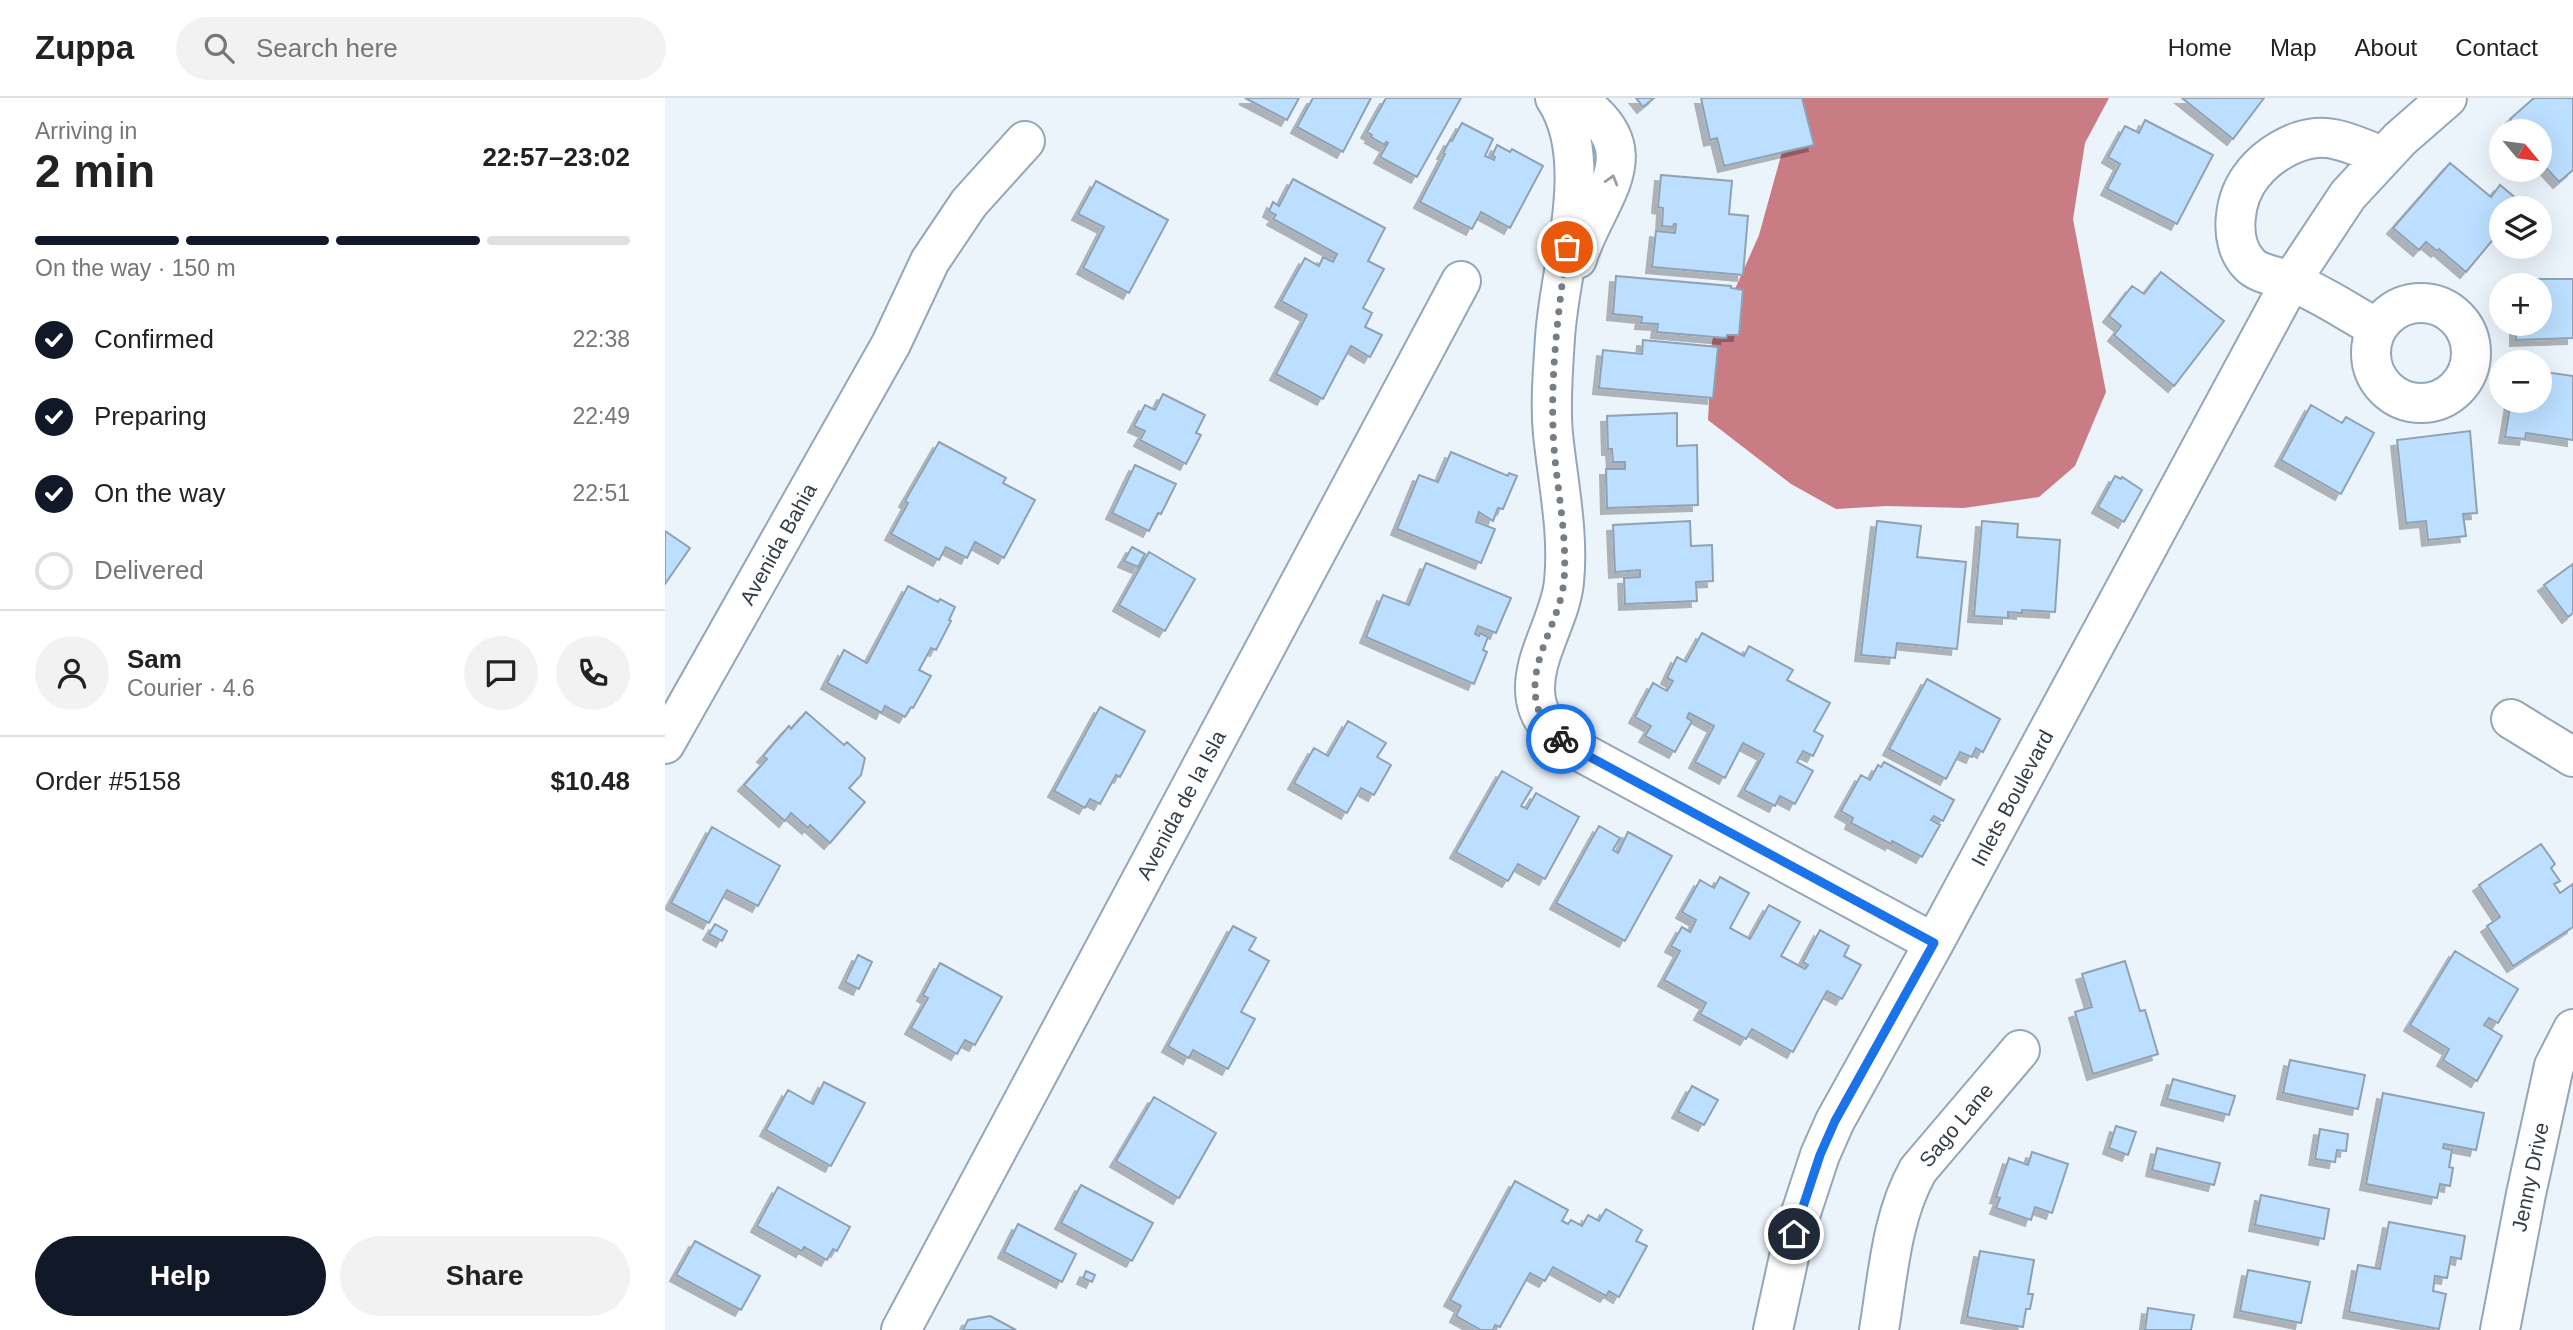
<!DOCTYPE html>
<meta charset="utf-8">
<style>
:root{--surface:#fff;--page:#f2f2f2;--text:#222;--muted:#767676;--line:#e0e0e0;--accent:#111827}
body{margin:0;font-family:Arial,sans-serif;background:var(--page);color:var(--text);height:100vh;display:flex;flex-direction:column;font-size:26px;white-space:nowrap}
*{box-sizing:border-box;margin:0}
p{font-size:23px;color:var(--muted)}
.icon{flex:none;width:38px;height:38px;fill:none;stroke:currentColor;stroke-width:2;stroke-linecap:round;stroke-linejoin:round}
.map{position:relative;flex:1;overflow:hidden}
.sheet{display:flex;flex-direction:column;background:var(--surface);width:665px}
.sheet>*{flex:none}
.needle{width:46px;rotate:119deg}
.controls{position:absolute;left:1824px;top:21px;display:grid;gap:14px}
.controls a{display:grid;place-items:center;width:63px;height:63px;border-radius:50%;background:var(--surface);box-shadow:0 7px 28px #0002;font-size:35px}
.pin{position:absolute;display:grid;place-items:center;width:60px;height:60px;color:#fff;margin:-30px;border:4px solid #fff;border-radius:50%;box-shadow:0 2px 7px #0007}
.courier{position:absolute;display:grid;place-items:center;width:70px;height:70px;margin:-35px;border:5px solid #1a73e8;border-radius:50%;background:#fff;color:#222;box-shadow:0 2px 9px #0007}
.summary em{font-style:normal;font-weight:700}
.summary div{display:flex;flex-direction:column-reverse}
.summary{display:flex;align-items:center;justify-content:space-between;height:119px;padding:0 35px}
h1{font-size:46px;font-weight:700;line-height:52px}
.bar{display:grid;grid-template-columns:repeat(4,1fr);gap:10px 7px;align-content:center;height:84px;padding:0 35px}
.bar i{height:9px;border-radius:5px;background:var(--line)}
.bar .active{background:var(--accent)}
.bar p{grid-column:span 4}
.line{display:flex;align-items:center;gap:18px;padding:0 35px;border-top:2px solid var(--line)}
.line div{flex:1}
.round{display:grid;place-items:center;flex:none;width:74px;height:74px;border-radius:37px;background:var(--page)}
ol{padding:0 35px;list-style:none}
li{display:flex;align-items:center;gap:21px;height:77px}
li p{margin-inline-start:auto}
li .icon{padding:7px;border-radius:50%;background:var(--accent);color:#fff;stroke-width:4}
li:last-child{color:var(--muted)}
li i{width:38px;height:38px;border:4px solid var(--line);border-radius:50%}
.cta{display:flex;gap:14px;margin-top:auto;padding:14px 35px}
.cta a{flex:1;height:80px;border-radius:42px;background:var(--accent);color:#fff;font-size:28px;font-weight:700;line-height:80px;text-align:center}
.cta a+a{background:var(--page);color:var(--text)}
header{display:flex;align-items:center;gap:42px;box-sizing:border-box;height:98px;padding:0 35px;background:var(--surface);border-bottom:2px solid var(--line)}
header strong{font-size:33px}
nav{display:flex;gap:38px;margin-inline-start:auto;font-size:24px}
.search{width:490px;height:63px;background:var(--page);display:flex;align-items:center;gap:18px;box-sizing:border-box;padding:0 24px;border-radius:38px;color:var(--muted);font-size:26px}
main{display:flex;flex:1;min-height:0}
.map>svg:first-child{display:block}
.water{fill:#c97c84}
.building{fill:#bcdfff;stroke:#8fa2b3;stroke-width:2;filter:url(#shadow)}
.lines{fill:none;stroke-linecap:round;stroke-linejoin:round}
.minor-casing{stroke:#94a7b9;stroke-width:42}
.minor{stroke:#fff;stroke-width:38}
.oneway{stroke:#9a9ea2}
.done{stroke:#757d85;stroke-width:7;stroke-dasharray:0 12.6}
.route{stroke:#1a73e8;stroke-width:9}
.labels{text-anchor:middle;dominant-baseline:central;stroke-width:6;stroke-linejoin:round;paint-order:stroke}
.street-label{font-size:21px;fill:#353d45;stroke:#fff}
</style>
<header>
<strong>Zuppa</strong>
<div class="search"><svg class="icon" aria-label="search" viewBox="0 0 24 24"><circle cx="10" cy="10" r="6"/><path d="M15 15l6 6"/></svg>Search here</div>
<nav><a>Home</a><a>Map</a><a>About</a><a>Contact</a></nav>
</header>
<main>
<section class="sheet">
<div class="summary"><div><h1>2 min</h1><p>Arriving in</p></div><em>22:57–23:02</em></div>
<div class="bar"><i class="active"></i><i class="active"></i><i class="active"></i><i></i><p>On the way · 150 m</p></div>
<ol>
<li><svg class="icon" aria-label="check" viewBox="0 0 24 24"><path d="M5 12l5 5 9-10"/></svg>Confirmed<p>22:38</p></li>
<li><svg class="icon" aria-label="check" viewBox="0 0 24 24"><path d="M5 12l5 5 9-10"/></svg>Preparing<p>22:49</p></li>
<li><svg class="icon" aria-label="check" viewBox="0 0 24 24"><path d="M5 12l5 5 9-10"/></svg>On the way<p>22:51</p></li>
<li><i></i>Delivered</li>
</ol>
<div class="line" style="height:126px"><a class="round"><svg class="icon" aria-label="person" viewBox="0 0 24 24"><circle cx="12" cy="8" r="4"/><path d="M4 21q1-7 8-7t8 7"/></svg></a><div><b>Sam</b><p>Courier · 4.6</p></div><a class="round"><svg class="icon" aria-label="chat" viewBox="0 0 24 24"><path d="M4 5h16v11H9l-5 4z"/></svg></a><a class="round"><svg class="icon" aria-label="phone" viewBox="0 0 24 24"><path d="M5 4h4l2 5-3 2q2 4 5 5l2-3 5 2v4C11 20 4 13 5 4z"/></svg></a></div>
<div class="line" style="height:91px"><div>Order #5158</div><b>$10.48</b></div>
<div class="cta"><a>Help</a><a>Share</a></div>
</section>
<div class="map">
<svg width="1908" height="1232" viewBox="0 0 1908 1232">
<defs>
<filter id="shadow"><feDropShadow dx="-6" dy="6" stdDeviation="0" flood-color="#0004"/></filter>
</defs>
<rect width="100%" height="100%" fill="#ebf3fb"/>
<path class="water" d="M1132,0H1444L1420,45L1408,121L1441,294L1410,368L1374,399L1299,410L1222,408L1171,411L1126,386L1043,322L1047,243L1094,137Z"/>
<path class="building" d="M580,0H634L622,22Z
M648,0H706L678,54L632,29Z
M721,0H796L752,79L715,59L723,45L721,44L720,47L706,39L707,37L702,34Z
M971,0H989L978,9Z
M1036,0H1137L1149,47L1059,68L1052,40L1045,42Z
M1517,0H1599L1568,41Z
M1869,0H1908V72L1894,84L1874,62V33H1856L1845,21Z
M1480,22L1548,57L1512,126L1442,91L1455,66L1443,59L1460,28L1474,35Z
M797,25L828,41L820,58L829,62L830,59L827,58L832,47L845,54L847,51L878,68L845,130L816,114L807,131L755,104L780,56L778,55L785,42L787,43Z
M1785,65L1826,99L1835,87L1858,106L1854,110H1836V132L1801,174L1774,151L1772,153L1761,144L1754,152L1728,130Z
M996,77L1067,83L1064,116L1083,118L1078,177L987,169L991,133L1010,135L1011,126H1009L1008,129L997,128L998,110L993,109Z
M628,81L720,130L703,163L719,171L698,210L707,215L700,229L717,237L705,259L686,248L658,301L611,276L642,217L616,203L640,160L654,168L658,159L668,164L672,156L608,121L611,117L604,113L608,104L614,108Z
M431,83L503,122L464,195L418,170L439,129L413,116Z
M1496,174L1559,223L1509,288L1449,237L1456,228L1444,218L1467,188L1479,196Z
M951,178L1066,188V190L1078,192L1074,237H1062L1061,240L992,234L993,226L976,225L977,219L948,216Z
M1852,181H1908V240L1851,242V226H1874V187H1852Z
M978,242L1053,249L1048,300L934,290L938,252L977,256Z
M1874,273L1908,278V342L1861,335L1860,341L1840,339L1846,303H1874Z
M498,296L540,317L531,335L536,337L521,366L475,342L480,333L469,328L480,307L490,312Z
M1646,307L1677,325L1681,319L1709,335L1676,396L1616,362Z
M1012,315V348L1032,347L1033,407L942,410L941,371H960V364H948L947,351H943L942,318Z
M1805,333L1812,415L1798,416L1801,438L1763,442L1761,423L1741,425L1732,342Z
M274,344L341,380L338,385L370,402L339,460L310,444L302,460L281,449L274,462L226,436L243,405L240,403Z
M786,354L843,378L844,375L852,378L838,411L833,410L828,423L814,414L811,424L830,431L816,465L732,431L754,377L773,384Z
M470,367L511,386L496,416L493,415L484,433L447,415Z
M1450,378L1456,381L1457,379L1477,392L1459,424L1433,409Z
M1025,423L1026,448L1047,447L1048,483L1031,484L1032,503L960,506L959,480L975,479V472L950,474L948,427Z
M1212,423L1256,428L1252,459L1301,464L1292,551L1232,545L1230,560L1196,557Z
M1317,423L1353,426L1352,439L1395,442L1390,514L1357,512V515L1343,514V520L1309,518Z
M0,433L25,450L0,486Z
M467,449L480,456L473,469L459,463Z
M484,454L530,481L500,533L454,507Z
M761,465L846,500L831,535L813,528L810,536L814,538L815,535L823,539L818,552L822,554L809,586L701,539L718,497L744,507Z
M1908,466V515L1903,519L1879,487Z
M243,488L273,504L275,501L290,509L284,522L286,523L271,552L266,550L254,572L266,578L248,610L246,609L240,619L220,608L217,615L162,585L179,552L202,565Z
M1037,535L1079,558L1084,548L1128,572L1122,582L1165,605L1149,633L1158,638L1148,658L1138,653L1132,664L1148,673L1130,706L1115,698L1110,708L1079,692L1099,656L1078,645L1060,680L1030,664L1049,628L1024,615L1022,620L1027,623L1010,654L980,638L986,628L970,619L988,585L1002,593L1008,583L1002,580L1012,559L1021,564Z
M1262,581L1335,621L1318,654L1311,650L1307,659L1295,654L1281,681L1224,651Z
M435,609L480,633L455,679L451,677L435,706L425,701L420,710L389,693Z
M141,614L179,647L182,644L200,660L196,677L184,690L200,704L165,745L145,727L143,730L126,715L120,723L79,687L102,661L98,658L124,628L126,631Z
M683,623L721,645L712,659L726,667L709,697L696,690L682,715L629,685L649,650L663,658Z
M1219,664L1289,702L1278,723L1269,718L1266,722L1275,727L1257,759L1227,743L1226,746L1186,725L1188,720L1176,713L1196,677L1205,682L1213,667L1216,669Z
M837,673L867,690L856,708L862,711L871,695L914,719L880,781L853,766L843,783L791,754Z
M934,728L955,740L948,752L953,755L963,734L1007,758L960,843L891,805Z
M47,729L115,768L93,808L62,792L44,825L6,805Z
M1876,746L1890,766L1886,770L1895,783L1889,786L1895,795L1908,786V829L1848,868L1822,828L1835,819L1814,787Z
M1055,779L1084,795L1065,830L1085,841L1104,807L1135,824L1116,858L1140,871L1143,867L1138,864L1155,832L1184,848L1179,858L1196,867L1177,901L1162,893L1128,954L1087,931L1081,941L1035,916L1041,905L999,882L1015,853L1006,848L1017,829L1025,834L1031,822L1017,814L1035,782L1049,790Z
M50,826L62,833L57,843L44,836Z
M568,828L591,840L584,852L604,863L576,914L590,921L563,971L528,952L524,960L503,948Z
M1790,853L1853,891L1833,925L1824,920L1819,927L1837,938L1812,983L1778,962L1784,951L1745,927Z
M193,857L207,864L194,891L180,884Z
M1460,863L1475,913L1480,912L1493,956L1428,976L1410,914L1427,909L1417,876Z
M275,865L337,899L310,947L300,942L292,956L246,930L263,900L258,897Z
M1625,962L1700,977L1693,1011L1618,995Z
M1508,981L1570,998L1564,1017L1502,1001Z
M159,984L200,1005L166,1068L101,1032L123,992L148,1006Z
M1027,988L1053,1002L1039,1027L1013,1014Z
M1718,995L1819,1015L1811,1052L1779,1046L1778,1050L1787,1052L1784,1069L1788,1070L1785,1088L1775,1086L1772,1100L1701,1086Z
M489,999L551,1035L514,1100L451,1063Z
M1451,1028L1471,1034L1463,1057L1444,1050Z
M1655,1031L1683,1036L1681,1053L1672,1052L1670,1064L1650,1061Z
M1492,1050L1555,1065L1549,1087L1487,1072Z
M1367,1054L1403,1066L1387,1115L1370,1109L1366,1122L1331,1110L1335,1100L1331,1099L1344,1060L1363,1067Z
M850,1083L903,1112L897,1123L903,1126L906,1122L917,1128L923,1117L934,1123L941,1111L977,1132L971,1143L982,1148L954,1199L944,1193L941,1198L888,1169L880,1183L865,1175L835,1229L830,1227L828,1232H816L791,1218L796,1208L785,1202Z
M416,1087L488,1125L467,1163L396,1125Z
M113,1089L185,1129L172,1153L168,1151L162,1162L139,1149L137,1153L92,1128Z
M1596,1097L1664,1111L1659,1141L1590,1127Z
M1724,1124L1800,1138L1796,1161L1786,1159L1782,1180L1770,1178L1768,1193L1781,1196L1774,1231L1684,1214L1693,1167L1715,1171Z
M353,1126L411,1156L397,1184L339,1154Z
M30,1143L95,1178L76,1212L11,1177Z
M1315,1153L1369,1162L1363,1196H1368L1365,1211H1361L1358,1229L1302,1219Z
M1583,1172L1645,1184L1636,1225L1575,1213Z
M421,1173L430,1177L427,1184L418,1180Z
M1483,1210L1529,1217L1526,1232H1480Z
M325,1218L351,1232H298L303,1222Z"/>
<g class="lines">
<g class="minor-casing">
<path id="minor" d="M890,0C932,63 894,170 890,240C888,271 885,305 888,336C893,385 904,435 899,484C895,524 864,562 871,602C876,628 894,639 914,653L1269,845
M909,0C990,53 932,97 912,161
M1706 255a50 50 0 1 1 100 0a50 50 0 1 1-100 0Z
M1712,230C1684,215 1657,196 1627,184C1613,177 1595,178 1584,166C1562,143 1569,99 1588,76C1602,58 1628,42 1651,40C1674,38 1697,51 1718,58
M1846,621L1908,659
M0,646L226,246L265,163L304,105L360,43
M236,1232L796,183
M1108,1232L1129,1136L1155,1057L1170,1023L1269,845L1626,183L1683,97L1735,41L1782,0
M1214,1232C1223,1178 1226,1120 1253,1072L1355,952
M1835,1232L1861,1096L1889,968L1908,931"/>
</g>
<use href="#minor" class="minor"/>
</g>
<defs><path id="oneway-chevron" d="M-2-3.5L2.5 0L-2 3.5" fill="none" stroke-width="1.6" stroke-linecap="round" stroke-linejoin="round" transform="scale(1.75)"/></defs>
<use class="oneway" href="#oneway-chevron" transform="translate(947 82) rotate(-74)"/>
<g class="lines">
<path class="done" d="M896,641C882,631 874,619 871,602C864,561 895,523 899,483C903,431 889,381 888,329C886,268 894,209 902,149"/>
<path class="route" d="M896,641L914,653L1269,845L1170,1023L1155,1057L1129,1136"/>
</g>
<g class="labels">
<g class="street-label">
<text transform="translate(113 446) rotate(-61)">Avenida Bahia</text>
<text transform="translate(1347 700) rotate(-62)">Inlets Boulevard</text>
<text transform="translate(516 707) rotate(-62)">Avenida de la Isla</text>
<text transform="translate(1291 1027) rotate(-50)">Sago Lane</text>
<text transform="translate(1865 1079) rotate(-78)">Jenny Drive</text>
</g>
</g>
</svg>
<div class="controls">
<a><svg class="needle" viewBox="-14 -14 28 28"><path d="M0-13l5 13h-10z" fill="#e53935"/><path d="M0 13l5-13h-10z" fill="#767676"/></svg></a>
<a><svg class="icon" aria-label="layers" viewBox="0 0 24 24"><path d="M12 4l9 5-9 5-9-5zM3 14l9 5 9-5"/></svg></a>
<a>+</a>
<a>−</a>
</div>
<div class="pin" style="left:902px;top:149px;background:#ea580c"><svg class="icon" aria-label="bag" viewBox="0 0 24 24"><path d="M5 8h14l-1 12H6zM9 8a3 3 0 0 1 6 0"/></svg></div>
<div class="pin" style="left:1129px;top:1136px;background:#1f2937"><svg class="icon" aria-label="home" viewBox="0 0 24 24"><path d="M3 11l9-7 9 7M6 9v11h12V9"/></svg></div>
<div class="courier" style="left:896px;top:641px"><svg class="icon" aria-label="bike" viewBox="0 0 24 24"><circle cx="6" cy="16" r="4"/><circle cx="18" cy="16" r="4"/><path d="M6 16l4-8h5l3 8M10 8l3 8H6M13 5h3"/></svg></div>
</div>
</main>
